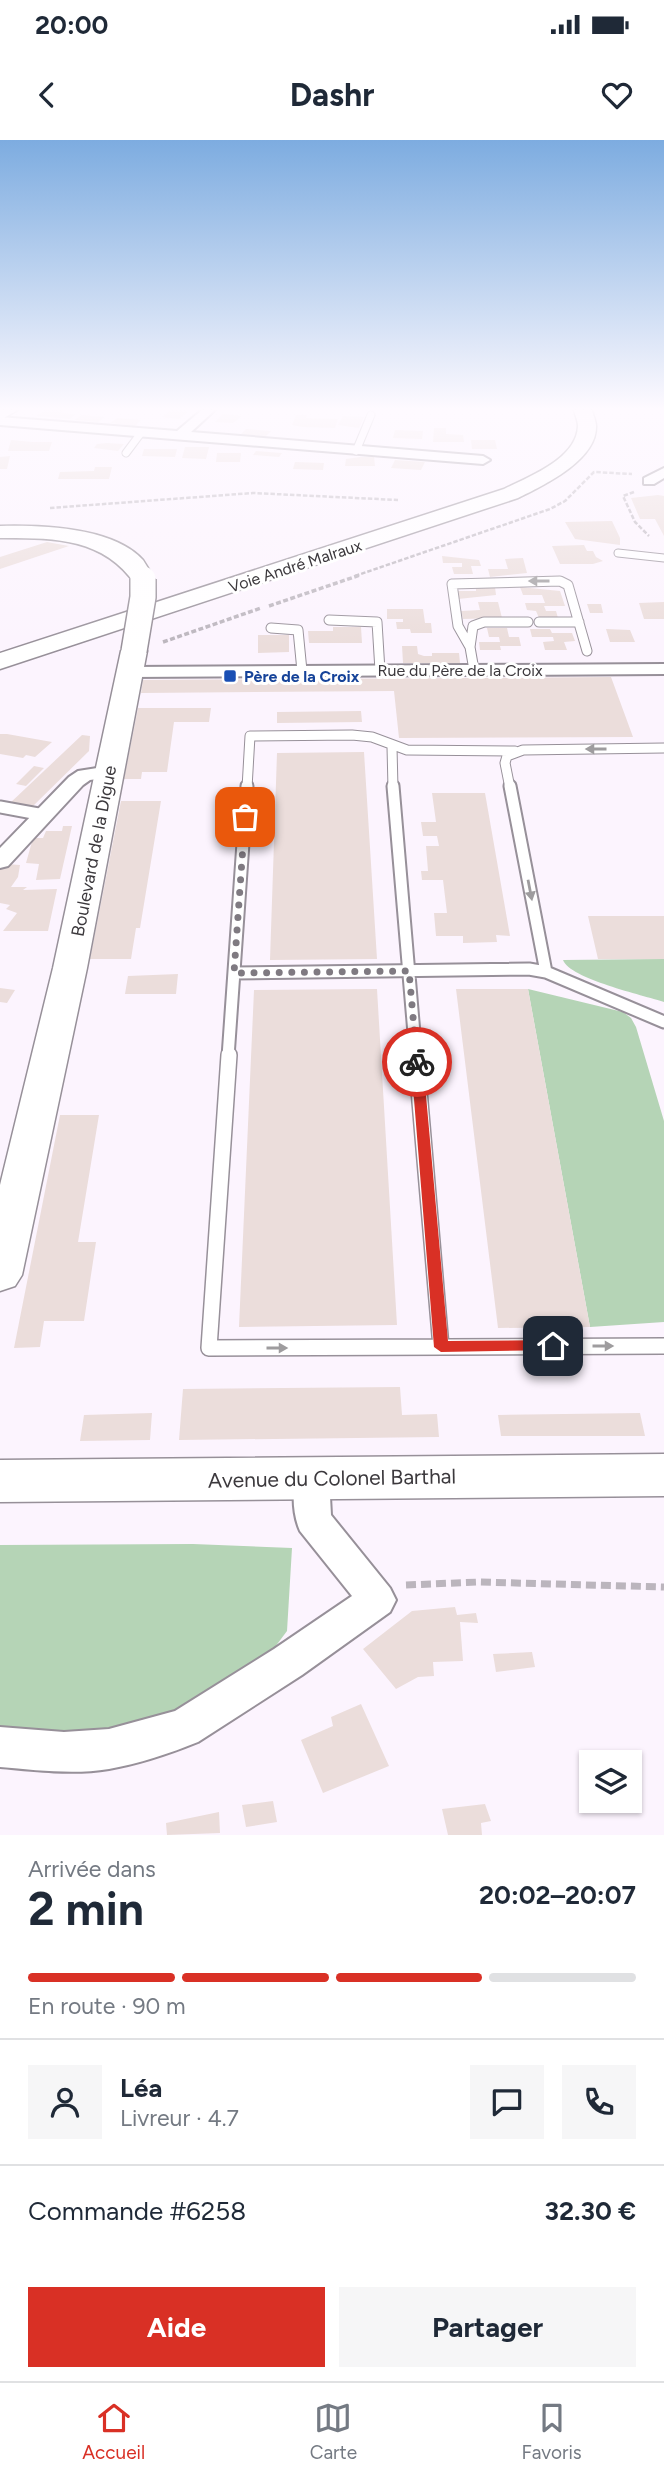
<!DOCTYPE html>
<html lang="fr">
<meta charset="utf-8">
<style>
:root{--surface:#fff;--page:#f6f6f7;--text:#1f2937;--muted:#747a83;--line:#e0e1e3;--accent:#d93025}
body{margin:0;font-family:Figtree,sans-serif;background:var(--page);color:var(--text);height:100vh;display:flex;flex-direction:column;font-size:26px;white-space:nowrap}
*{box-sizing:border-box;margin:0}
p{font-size:23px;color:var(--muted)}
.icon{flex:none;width:38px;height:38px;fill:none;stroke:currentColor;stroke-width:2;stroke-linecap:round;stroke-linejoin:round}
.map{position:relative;height:1695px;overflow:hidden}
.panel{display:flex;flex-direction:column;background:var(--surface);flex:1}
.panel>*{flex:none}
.tools{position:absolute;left:579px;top:1610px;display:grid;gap:14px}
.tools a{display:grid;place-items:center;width:63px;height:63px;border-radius:0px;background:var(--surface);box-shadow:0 2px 5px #0004;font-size:35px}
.pin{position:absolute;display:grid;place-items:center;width:60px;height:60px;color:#fff;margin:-30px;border-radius:14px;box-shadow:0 4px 10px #0006}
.courier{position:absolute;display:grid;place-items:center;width:70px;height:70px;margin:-35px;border:5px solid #d93025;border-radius:50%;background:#fff;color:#222;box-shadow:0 2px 9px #0007}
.overview em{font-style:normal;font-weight:700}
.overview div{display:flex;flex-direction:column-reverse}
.overview{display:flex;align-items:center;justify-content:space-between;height:119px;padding:0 28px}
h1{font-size:46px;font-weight:700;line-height:52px}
.bar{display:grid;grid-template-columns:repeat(4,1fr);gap:10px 7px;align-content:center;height:84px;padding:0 28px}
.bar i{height:9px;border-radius:5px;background:var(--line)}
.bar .selected{background:var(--accent)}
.bar p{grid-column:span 4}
.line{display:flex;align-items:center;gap:18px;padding:0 28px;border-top:2px solid var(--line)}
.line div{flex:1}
.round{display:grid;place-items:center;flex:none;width:74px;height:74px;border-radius:0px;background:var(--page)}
.button{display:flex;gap:14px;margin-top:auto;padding:14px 28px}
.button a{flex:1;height:80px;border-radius:0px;background:var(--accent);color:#fff;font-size:28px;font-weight:700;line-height:80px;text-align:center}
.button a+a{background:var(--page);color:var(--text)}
.status{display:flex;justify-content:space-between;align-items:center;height:49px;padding:0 35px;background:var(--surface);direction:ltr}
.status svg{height:19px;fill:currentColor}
header{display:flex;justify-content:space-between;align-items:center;height:91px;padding:0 28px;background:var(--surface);font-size:32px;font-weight:700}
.tabs{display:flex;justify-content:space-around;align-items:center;height:98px;border-top:2px solid var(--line);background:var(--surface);font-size:19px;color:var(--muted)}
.tabs a{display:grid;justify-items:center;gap:4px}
.tabs .selected{color:var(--accent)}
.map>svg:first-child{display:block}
.green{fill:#b5d4b6}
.building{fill:#ebdddb}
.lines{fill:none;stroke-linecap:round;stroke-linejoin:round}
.lane-far3-casing{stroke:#979099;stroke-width:9}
.lane-far2-casing{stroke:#979099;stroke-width:11}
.lane-far1-casing{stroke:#979099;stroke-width:15}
.lane-casing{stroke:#979099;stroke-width:18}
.street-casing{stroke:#979099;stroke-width:4}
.secondary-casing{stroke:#979099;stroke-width:3}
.path-far2{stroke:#bbb5bd;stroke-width:2.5;stroke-dasharray:4.5 2;stroke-linecap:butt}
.path-far1{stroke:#bbb5bd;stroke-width:3.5;stroke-dasharray:5 2.5;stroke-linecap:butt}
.path{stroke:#bbb5bd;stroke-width:7;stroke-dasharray:10 5;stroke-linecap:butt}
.lane-far3{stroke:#fff;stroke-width:7}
.lane-far2{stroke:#fff;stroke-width:9}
.lane-far1{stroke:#fff;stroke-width:11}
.lane{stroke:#fff;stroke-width:15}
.street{fill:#fff;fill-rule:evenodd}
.secondary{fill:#fff;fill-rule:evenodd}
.secondary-bridge-casing{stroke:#979099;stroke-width:28;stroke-linecap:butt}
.secondary-bridge{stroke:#fff;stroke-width:25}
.oneway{fill:#9e9c9e}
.route{fill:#d93025}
.done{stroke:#7f7a81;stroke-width:7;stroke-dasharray:0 12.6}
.transit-dot{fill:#1a4fb4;stroke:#fff;stroke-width:2.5}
.labels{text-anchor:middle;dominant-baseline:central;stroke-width:6;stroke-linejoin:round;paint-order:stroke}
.far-street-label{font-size:16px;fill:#3c393d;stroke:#fff}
.far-transit-label{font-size:16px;font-weight:bold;fill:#164399;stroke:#fff;text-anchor:start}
.street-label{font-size:18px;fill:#3c393d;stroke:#fff}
.near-street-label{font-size:21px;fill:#3c393d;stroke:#fff}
</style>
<div class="status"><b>20:00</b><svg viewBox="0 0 49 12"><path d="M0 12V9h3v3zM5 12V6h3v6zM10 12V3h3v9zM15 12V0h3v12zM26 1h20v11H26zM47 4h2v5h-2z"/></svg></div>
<header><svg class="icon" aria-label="back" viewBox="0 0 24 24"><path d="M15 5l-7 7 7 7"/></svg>Dashr<svg class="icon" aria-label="heart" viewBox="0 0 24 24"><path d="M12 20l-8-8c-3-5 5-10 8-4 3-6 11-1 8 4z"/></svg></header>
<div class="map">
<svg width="664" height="1695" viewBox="0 0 664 1695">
<rect width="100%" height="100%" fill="#fcf4fe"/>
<path class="green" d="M664,819V862C643,855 570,839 563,820Z
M528,849L623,872L631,878L636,887L664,981V1182L590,1187Z
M193,1404L292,1408L287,1491L272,1511L178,1573L118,1589L61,1593L0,1587V1405Z"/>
<path class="building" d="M46,270H64L60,273L76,274L70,279L36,276Z
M171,270L189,271L179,279L162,277Z
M223,274L242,276L233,283L215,282Z
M82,275L105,277L98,282L74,280Z
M296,275H307L306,278L338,279L335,288L303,287L292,285Z
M343,276L364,277L359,288L338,285Z
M117,278L141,280L135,286L110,283Z
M434,288H446V294L463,295L464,302H433Z
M246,289L271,291L265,297L240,295Z
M395,290L423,291L422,299L393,298Z
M11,300L32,302H52L49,311H8Z
M471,300H495L497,309H472Z
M107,303L124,304L118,311L94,308L97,304Z
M185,307H209L206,319L182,318Z
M144,309H177L175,317L142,316Z
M256,311L282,313L279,317L253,315Z
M217,313H241L240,322H216Z
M10,316L7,329H0V317Z
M360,317H374L375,326H345L346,319Z
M395,320L425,322L421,330L391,328Z
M295,322L324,323L323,330L293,329Z
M95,327H112L109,339H58L60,332L94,331Z
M658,355L664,356V396L655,379H640L631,358Z
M612,381L620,398V405L575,399L565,382Z
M47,402L69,406L0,429V417Z
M584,405L587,411H593L596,417L603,421L593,424H560L552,406Z
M442,416L479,420L481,426H471L473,434H454L452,427H462V423H443Z
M523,418L527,433L490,437L488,429H508L505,419Z
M476,447H495L496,455L458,459L457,451H476Z
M520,447L560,451L565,466H544L546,471H556L558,478H539L536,471L527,470L525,463H545L542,455H523Z
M478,462H498L502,478L463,479L461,471L480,470Z
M664,462V479H644L639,463Z
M587,464H601L603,473H590Z
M387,469H423L425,483H431L432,493H411L410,489H397L396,482H403V479H387Z
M333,487H361L362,503H309L308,491H333Z
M487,488H507L509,497H519L521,506H500L501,510H480L479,502H500L499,497H489Z
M530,489H550L552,493H572L575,501L564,502L567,510H545L543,502L554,501L553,497H532Z
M606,489L630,490L635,502H610Z
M258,495H289V512L258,513Z
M402,506H417L418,514L424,516H432V513H459L460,523H403Z
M611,537L633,597L399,598L394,551L141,553L143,540Z
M138,568H211L209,582H174L167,632H142L141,639H124Z
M361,571L362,582L277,583V572Z
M0,594H7L52,602L35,617L26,615L23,618L0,614Z
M82,595L90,596L89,611L31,668L8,665Z
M364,612L377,819L270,820L277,613Z
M34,626L44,628L26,646L16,644Z
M432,653H485L510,796L496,795L497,802L463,803V796H436L434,773H447L443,740H422L421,731H428L426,706H439L437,696H423L421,682H436Z
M121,661H161L140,788H136L131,819H90Z
M63,686H72L60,739L36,740L39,724L26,723L33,698H43L46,691H62Z
M6,724L20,725L18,737L11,747H27L23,750L57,749L48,791H3L17,773L6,769L10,765L0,763V730Z
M588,776H664V819H598Z
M178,834L176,854H125L128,836Z
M0,848L15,850L7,863L0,862Z
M377,849L397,1185L239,1187L254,850Z
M456,849H528L590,1187L498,1188Z
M60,975H99L78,1102H96L84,1181H44L40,1207L14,1208Z
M400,1247L402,1275L437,1274L439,1297L179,1300L183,1249Z
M152,1273L150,1300L80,1301L84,1275Z
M640,1273L645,1296H501L498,1275Z
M455,1467L457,1475L476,1473L478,1483L460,1482L463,1521L433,1522L434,1536L418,1537L396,1549L363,1509L412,1471Z
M532,1512L535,1527L496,1532L493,1514Z
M361,1564L389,1626L323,1653L301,1600L333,1586L331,1577Z
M273,1661L277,1682L246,1687L242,1665Z
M485,1664L491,1681L481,1683L482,1695H448L442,1669Z
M219,1672L220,1693L167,1695L166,1683Z"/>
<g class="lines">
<g class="lane-far3-casing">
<path id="lane-far3" d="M356,311L371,275
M126,313L141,293
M618,413L664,418"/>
</g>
<g class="lane-far2-casing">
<path id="lane-far2" d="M329,480L377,482L380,531
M539,482H579
M271,488L298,490L302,531
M470,507L458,486L452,444L560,441L568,445L587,511
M474,530L470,507L473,486L484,482H528
M392,607L393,648
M247,648L250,596L352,595L372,597L407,610L515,611
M510,648L505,623L507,616L523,610L664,608"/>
</g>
<g class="lane-far1-casing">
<path id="lane-far1" d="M393,646L416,917
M510,646L546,832
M0,667L44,675
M234,833L529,829L546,832L664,882
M228,917L247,646"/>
</g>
<g class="lane-casing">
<path id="lane" d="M229,915L209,1208L664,1206
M416,915L441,1207"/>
</g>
<g class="street-casing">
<path id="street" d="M202,270H215L191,292L483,316L490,320L483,324L0,285V277L177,291Z
M664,328V338L654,344H644V338Z
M664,524V534L130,537L121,532L130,527Z
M110,626L117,628L120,632L117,636L90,640L83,645L8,726L0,728V708L69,637L78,631Z
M312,1323L324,1328L329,1338L331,1375L390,1448L396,1460L390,1472L302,1535L198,1602C171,1613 138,1624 109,1629C73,1635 36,1630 0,1627V1587L64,1592L109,1589L175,1571L274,1509L352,1456L300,1391C292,1373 291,1345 300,1328Z"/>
</g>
<g class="secondary-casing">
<path id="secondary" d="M0,270H18L0,280Z
M574,270H592C593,275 596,281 596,286C597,320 544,345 518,358L0,529V513L504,349C528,337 577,319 578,286C578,281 575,275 574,270Z
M0,386C41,385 113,387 143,420C147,426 151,433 154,439L151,444H135C103,397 52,398 0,398Z
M134,503L143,506L147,511L87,828L22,1135L15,1146L0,1151V1045L53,828L121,511L125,506Z
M664,1314V1356L0,1362V1320Z"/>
</g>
<path class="path-far2" d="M634,352L623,356L635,382L649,396
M50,368L253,353L398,360
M355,436L550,369L565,361L594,332L632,334"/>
<path class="path-far1" d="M269,466L360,435
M163,502L261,468"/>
<path class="path" d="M406,1445L479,1442L664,1447"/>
<use href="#lane-far3" class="lane-far3"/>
<use href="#lane-far2" class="lane-far2"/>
<use href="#lane-far1" class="lane-far1"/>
<use href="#lane" class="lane"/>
<use href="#street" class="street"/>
<use href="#secondary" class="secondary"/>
<g class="secondary-bridge-casing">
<path id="secondary-bridge" d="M134,511L143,457V439"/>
</g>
<use href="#secondary-bridge" class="secondary-bridge"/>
</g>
<defs><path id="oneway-solid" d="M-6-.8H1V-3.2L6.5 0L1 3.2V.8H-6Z" transform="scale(1.75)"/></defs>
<g class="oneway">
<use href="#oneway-solid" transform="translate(539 441) rotate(180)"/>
<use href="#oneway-solid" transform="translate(596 609) rotate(180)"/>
<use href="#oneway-solid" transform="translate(530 750) rotate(79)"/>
<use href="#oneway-solid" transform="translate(603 1206)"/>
<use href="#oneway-solid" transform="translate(277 1208)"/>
</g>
<linearGradient id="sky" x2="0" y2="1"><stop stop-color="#7dace0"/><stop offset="0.53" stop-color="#fefaff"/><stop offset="1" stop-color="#fefaff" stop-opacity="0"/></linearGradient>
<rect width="664" height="507" fill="url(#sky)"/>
<path class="route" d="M417,918L423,922L448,1201L553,1200L558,1202L560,1206L558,1210L441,1212L434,1207L411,922Z"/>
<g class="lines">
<path class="done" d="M245,677L234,833L409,831L417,922"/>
</g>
<rect class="transit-dot" x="223" y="529" width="14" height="14" rx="3.5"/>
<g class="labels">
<g class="far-street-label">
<text transform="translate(295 426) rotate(-18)">Voie André Malraux</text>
<text x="460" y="530">Rue du Père de la Croix</text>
</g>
<g class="far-transit-label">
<text x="244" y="536">Père de la Croix</text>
</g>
<g class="street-label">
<text transform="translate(94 711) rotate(-79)">Boulevard de la Digue</text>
</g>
<g class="near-street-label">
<text transform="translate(332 1338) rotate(-1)">Avenue du Colonel Barthal</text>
</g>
</g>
</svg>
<div class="tools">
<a><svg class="icon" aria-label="layers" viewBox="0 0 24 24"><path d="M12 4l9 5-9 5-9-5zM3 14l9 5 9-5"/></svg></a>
</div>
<div class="pin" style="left:245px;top:677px;background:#ea580c"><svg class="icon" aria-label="bag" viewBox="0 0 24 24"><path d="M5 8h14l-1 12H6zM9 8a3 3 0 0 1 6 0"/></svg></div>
<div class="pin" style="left:553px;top:1206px;background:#1f2937"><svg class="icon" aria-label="home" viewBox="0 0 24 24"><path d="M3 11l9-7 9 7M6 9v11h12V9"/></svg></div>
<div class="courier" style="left:417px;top:922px"><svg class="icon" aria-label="bike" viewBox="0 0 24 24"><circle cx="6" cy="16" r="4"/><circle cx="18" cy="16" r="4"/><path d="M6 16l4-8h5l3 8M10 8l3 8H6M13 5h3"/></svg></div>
</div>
<section class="panel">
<div class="overview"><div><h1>2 min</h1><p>Arrivée dans</p></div><em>20:02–20:07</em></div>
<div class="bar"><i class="selected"></i><i class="selected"></i><i class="selected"></i><i></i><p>En route · 90 m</p></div>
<div class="line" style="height:126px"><a class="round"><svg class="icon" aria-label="person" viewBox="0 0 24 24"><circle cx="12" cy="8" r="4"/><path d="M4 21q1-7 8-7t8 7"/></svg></a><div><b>Léa</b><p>Livreur · 4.7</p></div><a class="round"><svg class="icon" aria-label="chat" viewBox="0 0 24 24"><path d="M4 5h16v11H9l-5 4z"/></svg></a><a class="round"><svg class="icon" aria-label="phone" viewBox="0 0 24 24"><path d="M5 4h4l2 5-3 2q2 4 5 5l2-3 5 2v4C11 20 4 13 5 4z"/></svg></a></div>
<div class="line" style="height:91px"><div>Commande #6258</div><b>32.30 €</b></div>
<div class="button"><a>Aide</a><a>Partager</a></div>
</section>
<nav class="tabs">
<a class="selected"><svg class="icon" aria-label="home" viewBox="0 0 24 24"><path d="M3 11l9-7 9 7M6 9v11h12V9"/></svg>Accueil</a>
<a><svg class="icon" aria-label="map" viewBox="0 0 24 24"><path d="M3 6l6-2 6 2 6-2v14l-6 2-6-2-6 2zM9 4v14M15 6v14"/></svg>Carte</a>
<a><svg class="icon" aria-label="saved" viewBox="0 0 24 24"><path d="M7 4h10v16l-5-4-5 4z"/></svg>Favoris</a>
</nav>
